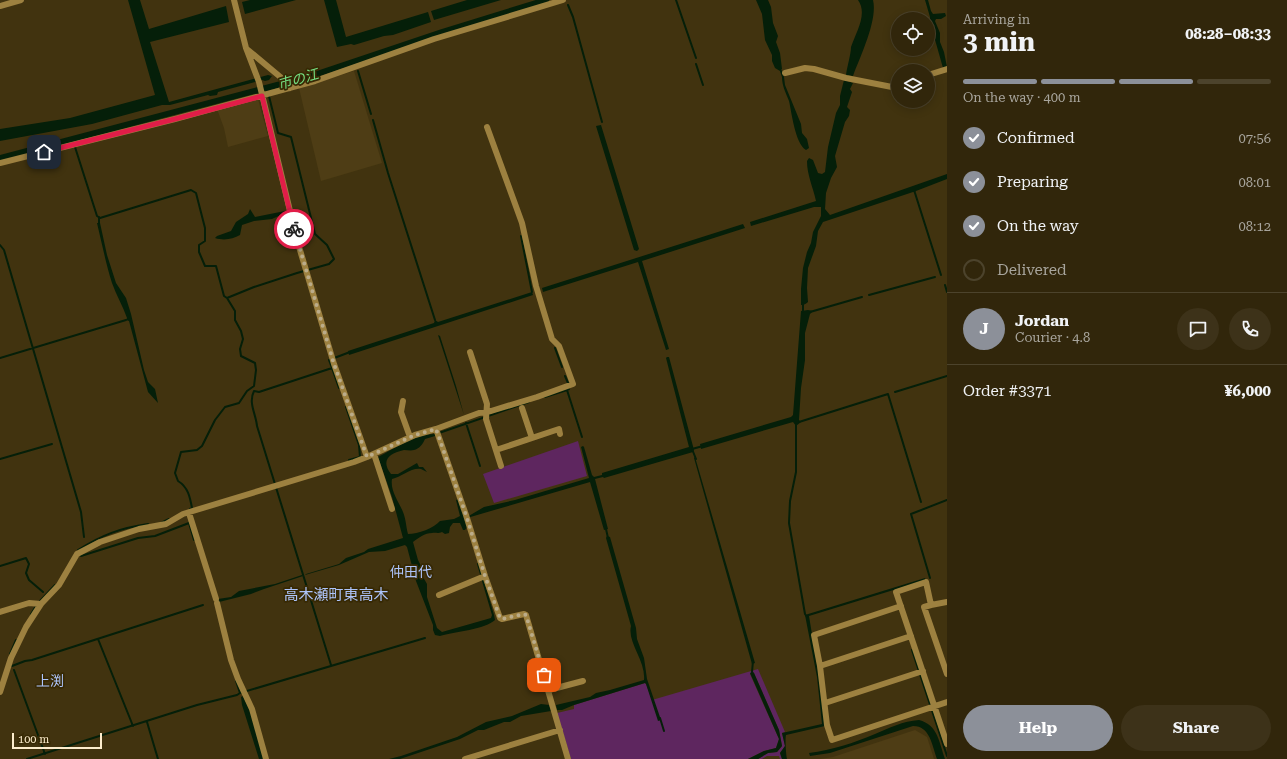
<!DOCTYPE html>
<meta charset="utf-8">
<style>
:root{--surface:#31260b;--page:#3d3219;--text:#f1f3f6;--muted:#a8a59d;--line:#4c432c;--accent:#8c9099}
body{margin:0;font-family:"Roboto Serif","Noto Sans JP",serif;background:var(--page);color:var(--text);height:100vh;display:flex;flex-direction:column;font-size:15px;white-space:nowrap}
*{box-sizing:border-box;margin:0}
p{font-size:13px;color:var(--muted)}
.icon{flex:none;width:22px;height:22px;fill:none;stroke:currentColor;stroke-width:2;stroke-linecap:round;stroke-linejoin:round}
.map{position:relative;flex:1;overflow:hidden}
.drawer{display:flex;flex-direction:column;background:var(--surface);width:340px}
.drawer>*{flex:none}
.buttons{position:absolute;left:891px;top:12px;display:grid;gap:8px}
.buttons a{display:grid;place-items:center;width:44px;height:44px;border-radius:50%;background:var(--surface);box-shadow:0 2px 10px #0003,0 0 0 1px var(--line);font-size:20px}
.scale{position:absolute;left:12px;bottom:10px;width:90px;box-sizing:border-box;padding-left:4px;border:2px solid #fcedcd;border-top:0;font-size:11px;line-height:14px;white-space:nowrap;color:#fcedcd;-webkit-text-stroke:3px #372904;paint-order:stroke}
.pin{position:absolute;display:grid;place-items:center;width:34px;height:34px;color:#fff;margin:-17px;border-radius:8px;box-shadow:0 2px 6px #0006}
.courier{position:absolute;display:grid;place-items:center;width:40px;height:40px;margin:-20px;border:3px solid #e11d48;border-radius:50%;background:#fff;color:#222;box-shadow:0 1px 5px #0007}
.overview em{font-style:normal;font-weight:700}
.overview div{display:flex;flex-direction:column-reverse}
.overview{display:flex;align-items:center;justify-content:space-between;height:68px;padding:0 16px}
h1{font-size:26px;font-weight:700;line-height:30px}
.bar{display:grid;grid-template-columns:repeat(4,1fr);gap:6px 4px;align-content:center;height:48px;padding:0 16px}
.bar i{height:5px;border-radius:3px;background:var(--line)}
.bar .current{background:var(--accent)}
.bar p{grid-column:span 4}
.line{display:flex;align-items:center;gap:10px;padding:0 16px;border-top:1px solid var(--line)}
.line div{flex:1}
.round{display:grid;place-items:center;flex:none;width:42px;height:42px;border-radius:21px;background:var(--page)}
ol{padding:0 16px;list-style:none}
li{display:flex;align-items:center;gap:12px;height:44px}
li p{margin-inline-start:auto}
li .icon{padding:4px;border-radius:50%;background:var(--accent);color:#fff;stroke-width:4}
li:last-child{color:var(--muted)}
li i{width:22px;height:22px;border:2px solid var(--line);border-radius:50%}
.button{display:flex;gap:8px;margin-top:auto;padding:8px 16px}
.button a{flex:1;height:46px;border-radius:24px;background:var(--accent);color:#fff;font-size:16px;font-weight:700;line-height:46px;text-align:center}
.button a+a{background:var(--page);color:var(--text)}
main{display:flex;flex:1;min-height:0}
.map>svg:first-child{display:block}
.built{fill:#4e3d15}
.green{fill:#5e265f}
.water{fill:#051f09}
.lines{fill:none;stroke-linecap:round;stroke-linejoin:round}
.stream{stroke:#051f09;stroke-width:2}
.canal{stroke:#051f09;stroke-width:6}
.minor{stroke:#9d8140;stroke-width:6}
.done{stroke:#bbac8a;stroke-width:4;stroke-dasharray:0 7.2}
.route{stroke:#e11d48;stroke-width:5}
.labels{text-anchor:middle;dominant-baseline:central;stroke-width:3.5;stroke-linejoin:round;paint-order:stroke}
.water-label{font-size:14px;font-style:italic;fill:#74de81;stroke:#372904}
.neighbourhood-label{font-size:14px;fill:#adc4fa;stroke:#372904}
.quarter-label{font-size:15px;fill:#adc4fa;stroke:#372904}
</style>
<main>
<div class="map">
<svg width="947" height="759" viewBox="0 0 947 759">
<rect width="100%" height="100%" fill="#41330f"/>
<path class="built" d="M354,71L382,163L321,181L299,88Z
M258,99L268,136L228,147L224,128L217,109Z
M915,730L927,737L934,759H820L833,757Z"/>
<path class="green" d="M578,441L587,476L494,503L483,474Z
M758,669L785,732L782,733L785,746L780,753L782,759H780L779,756H767L762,759H758L768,753L777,752L782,746L779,730L754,673L752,672L750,674L779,739L776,748L764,751L748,759H571L557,713L574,709V705L645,683L646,684L652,700Z"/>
<path class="water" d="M128,0H140L149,29L226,6L229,22L150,42L169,102L268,75L272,76L269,80L265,81L262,80L218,92L217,95L210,96L208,95L170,105H162L92,124L0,141V129L70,118L155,95Z
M250,0H296L245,14L242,2Z
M324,0H336L346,37L428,12L431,22L393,35L384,36L354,45L351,44L337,47Z
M467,0H501L434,20L431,11Z
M756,0H768L771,7L773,23L778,36L776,42L780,53L782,69L780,71L775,68L772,61V55L765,40L762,14Z
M858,0H873C878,20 860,57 853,76L846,75C847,67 851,54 851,47C856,32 868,14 858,0Z
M925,0H928L931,11L933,14L945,13L946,16L941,19H936L935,21L940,33V42L944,52L947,67L943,68L930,22V17Z
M782,77H784L785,85L801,124L802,133L807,139L809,148L806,150C795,143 792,114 789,101C786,93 782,86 782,77Z
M844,80L853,83L850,89L852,92L847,107L850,110L849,116L845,122L835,156L837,167L831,178L826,193L825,209L830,215L947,174V179L916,191L915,193L913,192L823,222L818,231L816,246L808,268L807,288L808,302C806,304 804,305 801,305V289L803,268L807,252L811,243L813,232L821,216V207H814L751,226L750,222L816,201C813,187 807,175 807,161L809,158L813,160L818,173L822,174L825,172L828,147L836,113L840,105V96Z
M601,125L639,249L637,251L634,250L596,126Z
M250,209L255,217L285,211V213L272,219L254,221L242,225L240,235C233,239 224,241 215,238L217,236L231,231L236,222L248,214Z
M97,223H100L107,255L116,283L126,298L131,314L144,370L148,382L155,389L158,403L148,392L129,321L126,320L127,318C123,306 116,295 112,283C106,264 102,244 97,223Z
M743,224L745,228L642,261L669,349L666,350L638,262L543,292L542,288Z
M532,292L533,295L349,355L348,351L434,323L435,320L438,322Z
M808,310L813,311L810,314L805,333V360L801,388L799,420L801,422L796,426L793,422L701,449L700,444L791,417L793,415L801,311Z
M438,335L440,336L456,386L464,415Z
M667,357H669L694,450L693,452L604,478L603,477L595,479L608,529L604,530L590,482L467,518V527L465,530H463L460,523H453L450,527L449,533L445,534L442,532C437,534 436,532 432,533C425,533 418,538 413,542L418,560L422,568L423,577L427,584V597L437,628L442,632L491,618L492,615H494L495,620C486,629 454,632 440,636L435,635L433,630V625L416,581L407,547L405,545L385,551L369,552L339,565L305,575L306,574L339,564L346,558L364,552L368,549L403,538L392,497L378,457C396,448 414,434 435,434V436L425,439C423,444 419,449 414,450C411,451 407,450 404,450C390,453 380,460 391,474H398L417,463L419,467H423L427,472C425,471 423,470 421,469C412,467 401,477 392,479C390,491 399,502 403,512C406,519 406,527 408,534C418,534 434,528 440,521L454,519L460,516L456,500L458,499L467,517L484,507L515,500L589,478L581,447L583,446L584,447L592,475L594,477L602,475V473L689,447L666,358Z
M695,457L755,663L752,664L694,458Z
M607,536L610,537L636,628L637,639L644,658L647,679L661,720L658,721L646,684L645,683L574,705L562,710H557L556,705L590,697L596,693L610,690L644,680C646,661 627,642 631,626L606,538Z
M302,575L303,576L264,589L251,594L219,602L218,599L231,597L239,591L275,584Z
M925,578L926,580L809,616L819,677L825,726L786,735C785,739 786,755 787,759H782L780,753L785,746L782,733L822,724L817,677L805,615Z
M752,672L754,673L779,730L782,746L777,752L768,753L758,759H748L764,751L776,748L779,739L750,673Z
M243,696L250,711L264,759H259L242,705L241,697Z
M541,704L549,705L551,711L521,716L510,722H504L484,730H478L460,739L400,759H389L401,756L457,737L486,722L512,716Z
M919,720C938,725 939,742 945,759H937C932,745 930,726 913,726L830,753L810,756L809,753C832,750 854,743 875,734C889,728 903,721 919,720Z"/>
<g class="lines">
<path class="stream" d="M676,0L696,58
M568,5L573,17L602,122
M696,64L703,85
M358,71L371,114
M781,71L783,77
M373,120L388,173L435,320
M75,147L97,216L100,218L191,190L196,193L205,228V241L199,245V252L205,266H216L224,296L227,298
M915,193L941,275
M99,223V217
M521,236L532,292
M0,245L4,250L81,512L84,537
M945,285L947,292
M869,295L935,277
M803,303V312
M810,312L862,297
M555,348L562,367
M0,358L126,320
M332,368L339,388
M565,376L568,383
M569,389L567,390L582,437
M895,392L947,376
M545,397L567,390
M346,407L359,445L360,457L349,460
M799,422L888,394L921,502
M466,423L480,466
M796,424V472L790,501L789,523L805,614L807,617
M439,433L529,402
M0,459L52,444
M696,459L692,449L703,446
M190,509L192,508C190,497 188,487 178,481L175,473L181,452L197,450L202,446L215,420L225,407L239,403L247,391L254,386L256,370L255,363L241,356L240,349L243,339L241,331L235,320V311L227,298L254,287L297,273L329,264L334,259L327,245L315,234L291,137L278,133L267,88
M161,523L169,519
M606,529L608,538
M78,550C102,535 120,528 148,524
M81,556L138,538L155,536L189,523L194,540
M478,564L493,615
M0,566L26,558L29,564L26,573L29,580L43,592
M930,578L911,514L947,500
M40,601L55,585
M31,614L36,606
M98,639L133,726
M912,650L947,756
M10,654L16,640
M331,665L257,426C256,414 248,403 254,391L259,392L332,368L329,360L350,352
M12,666L25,661L32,660L203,605
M14,670L45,754
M753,674L752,672L753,661
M236,681L240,693L425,638
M660,718L664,731
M147,722L158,759
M27,759L197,705L237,695L240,693"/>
<path class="canal" d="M0,158L311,76L442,32L546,0"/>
<path class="minor" d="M234,0L246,48L259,82L297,240L334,364L367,457L415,435L436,429L479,413L491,411L537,397L573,384L559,346L552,339L536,286L522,223L487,127
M0,6L21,0
M248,50L284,80L290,88
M785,73L805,68L814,69L846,78L892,87L898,85
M928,75L947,69
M0,163L175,119L315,81L434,39L563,0
M470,352L487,404L486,419L501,466
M403,401L401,412L410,437
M522,408L532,438
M436,429L466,515L485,576L500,618L502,619L524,614L526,615L568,759
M496,450L559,429L560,434
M374,454L392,509
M189,513L216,599
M439,595L485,576
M947,602L931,605L926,582L896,592L947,744
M217,603L231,660L238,679L252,709L266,759
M931,605L924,607L947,674
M901,606L814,635L820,666L827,725L832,740L947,702
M0,612L29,603L41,604
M820,666L911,636
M549,690L583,681
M0,692L11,658L26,627L41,604L59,585L77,554L100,542L139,529L166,524L183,514L354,462L367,457
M825,703L923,671
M465,759L560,730"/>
</g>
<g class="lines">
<path class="done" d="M294,229L334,364L367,457L415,435L436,429L466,515L485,576L500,618L502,619L524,614L526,615L544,675"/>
<path class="route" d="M44,152L175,119L262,96L294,229"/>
</g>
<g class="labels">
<g class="water-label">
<text transform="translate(298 79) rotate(-16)">市の江</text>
</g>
<g class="neighbourhood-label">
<text x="411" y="572">仲田代</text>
<text x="50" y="681">上渕</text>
</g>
<g class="quarter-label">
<text x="336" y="595">高木瀬町東高木</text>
</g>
</g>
</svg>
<div class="buttons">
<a><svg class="icon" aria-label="locate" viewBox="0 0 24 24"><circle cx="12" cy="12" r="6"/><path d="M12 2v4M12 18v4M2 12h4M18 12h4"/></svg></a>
<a><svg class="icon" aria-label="layers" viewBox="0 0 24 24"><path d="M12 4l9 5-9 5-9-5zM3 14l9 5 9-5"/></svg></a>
</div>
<div class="scale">100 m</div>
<div class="pin" style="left:544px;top:675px;background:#ea580c"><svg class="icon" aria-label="bag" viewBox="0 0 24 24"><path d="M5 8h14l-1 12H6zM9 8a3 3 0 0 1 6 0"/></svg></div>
<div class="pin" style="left:44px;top:152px;background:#1f2937"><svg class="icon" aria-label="home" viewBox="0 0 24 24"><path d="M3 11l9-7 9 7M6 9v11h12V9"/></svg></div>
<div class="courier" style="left:294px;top:229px"><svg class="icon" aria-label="bike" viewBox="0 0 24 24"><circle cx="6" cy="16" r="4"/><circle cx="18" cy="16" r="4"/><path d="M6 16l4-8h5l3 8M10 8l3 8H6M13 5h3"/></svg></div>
</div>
<section class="drawer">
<div class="overview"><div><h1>3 min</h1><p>Arriving in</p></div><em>08:28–08:33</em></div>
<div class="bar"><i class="current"></i><i class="current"></i><i class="current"></i><i></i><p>On the way · 400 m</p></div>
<ol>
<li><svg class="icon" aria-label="check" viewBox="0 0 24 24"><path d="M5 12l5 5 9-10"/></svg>Confirmed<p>07:56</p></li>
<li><svg class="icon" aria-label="check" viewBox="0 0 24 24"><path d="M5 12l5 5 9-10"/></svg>Preparing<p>08:01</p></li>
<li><svg class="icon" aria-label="check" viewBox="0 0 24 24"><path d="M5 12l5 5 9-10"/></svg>On the way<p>08:12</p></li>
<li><i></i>Delivered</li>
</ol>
<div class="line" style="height:72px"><b class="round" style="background:var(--accent);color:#fff">J</b><div><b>Jordan</b><p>Courier · 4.8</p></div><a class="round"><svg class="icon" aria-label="chat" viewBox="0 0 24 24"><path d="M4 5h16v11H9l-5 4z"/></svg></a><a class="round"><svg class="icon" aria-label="phone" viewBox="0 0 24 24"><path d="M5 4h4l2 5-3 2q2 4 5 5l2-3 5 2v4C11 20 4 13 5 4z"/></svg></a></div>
<div class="line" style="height:52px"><div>Order #3371</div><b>¥6,000</b></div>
<div class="button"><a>Help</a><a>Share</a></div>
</section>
</main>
